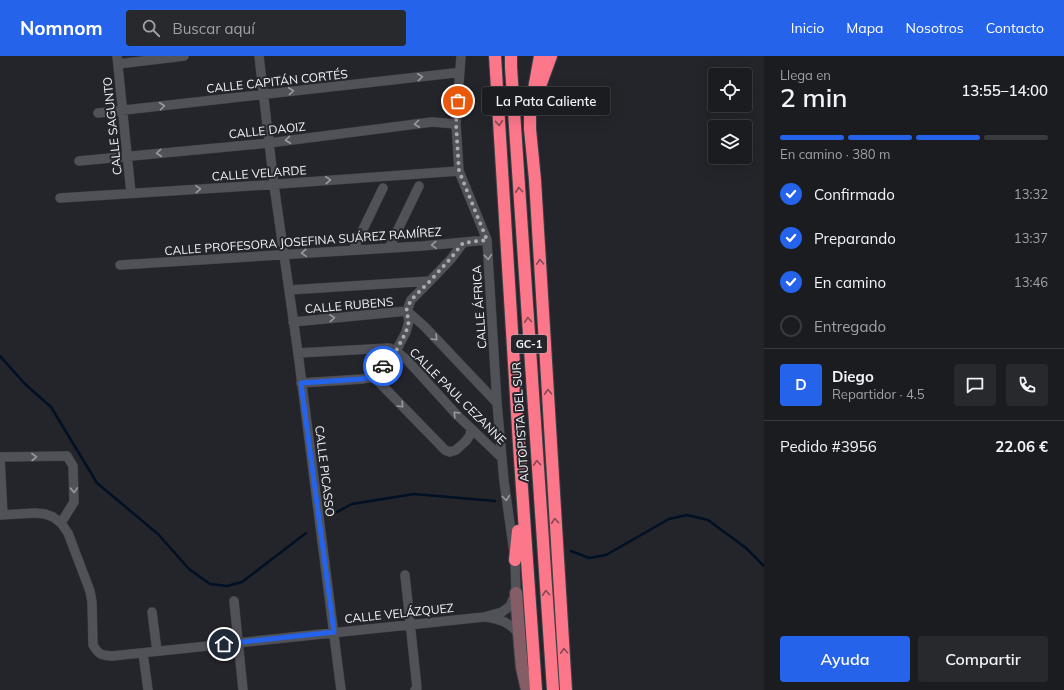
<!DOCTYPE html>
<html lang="es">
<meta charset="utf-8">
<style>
:root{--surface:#1a1c20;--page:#27292d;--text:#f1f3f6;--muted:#9fa1a5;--line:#383a3e;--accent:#2563eb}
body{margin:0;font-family:Mulish,sans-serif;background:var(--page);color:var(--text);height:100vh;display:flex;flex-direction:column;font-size:15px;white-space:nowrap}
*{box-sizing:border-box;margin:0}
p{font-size:13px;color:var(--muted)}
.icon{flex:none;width:22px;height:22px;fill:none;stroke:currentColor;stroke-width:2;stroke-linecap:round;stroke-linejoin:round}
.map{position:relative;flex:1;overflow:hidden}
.side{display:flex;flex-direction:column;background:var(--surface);width:300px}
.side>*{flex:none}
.fabs{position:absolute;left:708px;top:12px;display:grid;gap:8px}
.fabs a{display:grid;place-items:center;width:44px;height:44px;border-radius:4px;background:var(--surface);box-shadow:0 4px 16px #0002,0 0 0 1px var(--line);font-size:20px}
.pin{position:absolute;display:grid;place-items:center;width:34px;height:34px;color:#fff;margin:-17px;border:2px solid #fff;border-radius:50%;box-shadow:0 1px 4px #0007}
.courier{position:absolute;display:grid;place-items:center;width:40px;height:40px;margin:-20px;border:3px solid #2563eb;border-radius:50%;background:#fff;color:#222;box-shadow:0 1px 5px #0007}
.bubble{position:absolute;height:28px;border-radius:4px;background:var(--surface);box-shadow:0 4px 16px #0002,0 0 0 1px var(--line);font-size:13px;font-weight:600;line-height:28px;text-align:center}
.overview em{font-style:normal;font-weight:600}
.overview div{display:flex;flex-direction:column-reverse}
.overview{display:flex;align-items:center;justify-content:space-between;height:68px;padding:0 16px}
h1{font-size:26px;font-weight:600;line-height:30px}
.bar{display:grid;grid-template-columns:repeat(4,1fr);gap:6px 4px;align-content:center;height:48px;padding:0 16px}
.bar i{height:5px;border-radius:3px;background:var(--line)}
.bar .current{background:var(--accent)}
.bar p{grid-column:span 4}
.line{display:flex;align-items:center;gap:10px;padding:0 16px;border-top:1px solid var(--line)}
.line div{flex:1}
.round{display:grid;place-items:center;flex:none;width:42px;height:42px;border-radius:4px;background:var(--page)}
ol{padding:0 16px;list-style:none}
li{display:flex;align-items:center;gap:12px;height:44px}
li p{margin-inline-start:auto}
li .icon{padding:4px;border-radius:50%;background:var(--accent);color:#fff;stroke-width:4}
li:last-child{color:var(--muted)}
li i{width:22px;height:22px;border:2px solid var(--line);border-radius:50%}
.primary-button{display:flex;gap:8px;margin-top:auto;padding:8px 16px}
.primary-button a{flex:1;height:46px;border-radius:4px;background:var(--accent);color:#fff;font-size:16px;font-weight:600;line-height:46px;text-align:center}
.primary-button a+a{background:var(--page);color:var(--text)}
header{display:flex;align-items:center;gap:24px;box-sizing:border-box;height:56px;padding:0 20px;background:var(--accent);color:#fff}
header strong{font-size:19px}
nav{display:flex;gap:22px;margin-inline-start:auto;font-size:14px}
.search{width:280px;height:36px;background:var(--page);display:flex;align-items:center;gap:10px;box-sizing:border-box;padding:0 14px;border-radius:4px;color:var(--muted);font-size:15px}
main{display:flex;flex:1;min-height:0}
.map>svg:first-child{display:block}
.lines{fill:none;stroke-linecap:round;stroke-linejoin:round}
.stream{stroke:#001025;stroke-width:2.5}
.street-casing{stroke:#3e4045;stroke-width:10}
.secondary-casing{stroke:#3e4045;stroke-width:14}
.highway-casing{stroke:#3e4045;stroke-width:14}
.street{stroke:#505258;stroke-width:9}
.secondary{stroke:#845d67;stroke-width:12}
.highway{stroke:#fd778a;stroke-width:12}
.oneway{stroke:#989aa0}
.oneway2{stroke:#854a55}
.done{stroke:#a9abaf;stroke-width:4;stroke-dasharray:0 7.2}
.route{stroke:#2563eb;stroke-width:5}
.labels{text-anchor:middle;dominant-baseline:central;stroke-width:4;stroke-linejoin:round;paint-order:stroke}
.shield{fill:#23252a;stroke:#b3b5ba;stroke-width:1}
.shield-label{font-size:11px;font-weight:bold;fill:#f1f3f7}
.street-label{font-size:12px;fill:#f1f3f7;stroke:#23252a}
</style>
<header>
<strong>Nomnom</strong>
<div class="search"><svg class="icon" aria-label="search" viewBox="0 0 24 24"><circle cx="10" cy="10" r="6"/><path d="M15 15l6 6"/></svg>Buscar aquí</div>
<nav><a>Inicio</a><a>Mapa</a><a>Nosotros</a><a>Contacto</a></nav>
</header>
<main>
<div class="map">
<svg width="764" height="634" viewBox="0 0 764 634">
<rect width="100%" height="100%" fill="#23252a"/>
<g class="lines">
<path class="stream" d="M0,300L25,328L51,351L97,427L158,478L189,513L210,528L227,530L242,526L306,477
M333,458L352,448L414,438L495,445
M571,495L589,502L606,499L669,463L687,459L708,464L746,492L764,510"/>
<g class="street-casing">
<path id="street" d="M117,0L131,137
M259,0L274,129L298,297L341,634
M118,8L184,0
M98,57L454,17L459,19
M79,105L269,87L432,66L456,68
M60,142L249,130L459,115
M389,192L419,130
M353,194L383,132
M120,209L422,190L487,184
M289,234L430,225
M407,255L425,271L497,347
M293,266L407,255
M298,297L389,292L396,295L407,304L457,359L502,402
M374,321L396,295L406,276L409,265L407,255L411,244L430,225L451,203L463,187
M374,321L445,394L450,396L456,394L466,385L470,379L471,373
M301,327L362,323L374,321
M0,401L67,400L73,410L74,446L61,467
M0,401L3,459
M0,459L35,457L45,458L53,461L61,467L68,477L90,535L92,546L93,589C99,599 101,599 112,600L484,561L502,556L510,550L516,537L515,504L504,425L497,347L487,184L459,115L456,68L461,0
M405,519L417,632L415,634
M234,545L243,634
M152,556L157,595
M486,561C499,563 511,566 519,579
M143,597L148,634"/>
</g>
<g class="secondary-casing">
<path id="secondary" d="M516,537L520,590L522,612L527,634"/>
</g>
<g class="highway-casing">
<path id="highway" d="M495,0L519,389L536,634
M511,0V11L553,634
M540,0L530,55V73L535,124L566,634
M539,33L551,0
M515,504L518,475"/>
</g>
<use href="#street" class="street"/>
<use href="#secondary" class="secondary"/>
<use href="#highway" class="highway"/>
</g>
<defs><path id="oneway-chevron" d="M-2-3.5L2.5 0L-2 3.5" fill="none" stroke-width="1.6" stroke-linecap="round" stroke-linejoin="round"/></defs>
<g class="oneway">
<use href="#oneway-chevron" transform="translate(420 21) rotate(-6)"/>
<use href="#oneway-chevron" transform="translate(291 35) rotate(-6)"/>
<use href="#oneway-chevron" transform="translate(162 50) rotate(-7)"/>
<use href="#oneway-chevron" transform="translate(417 68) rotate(173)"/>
<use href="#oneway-chevron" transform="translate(288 84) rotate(173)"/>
<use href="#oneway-chevron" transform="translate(159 97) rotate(174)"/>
<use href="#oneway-chevron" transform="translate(328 124) rotate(-4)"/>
<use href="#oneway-chevron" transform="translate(198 133) rotate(-3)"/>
<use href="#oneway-chevron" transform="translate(434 189) rotate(176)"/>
<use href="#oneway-chevron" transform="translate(304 197) rotate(176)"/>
<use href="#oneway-chevron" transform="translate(488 201) rotate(86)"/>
<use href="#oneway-chevron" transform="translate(332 262) rotate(-5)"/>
<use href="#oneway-chevron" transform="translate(435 282) rotate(46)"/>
<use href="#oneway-chevron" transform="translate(401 349) rotate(46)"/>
<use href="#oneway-chevron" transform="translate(456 358) rotate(-134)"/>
<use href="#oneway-chevron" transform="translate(34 401) rotate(-1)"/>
<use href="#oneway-chevron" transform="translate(74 434) rotate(88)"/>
<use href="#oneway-chevron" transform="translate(506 442) rotate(83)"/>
</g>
<g class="oneway2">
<use href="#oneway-chevron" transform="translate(499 67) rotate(86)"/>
<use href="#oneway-chevron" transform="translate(519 134) rotate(-94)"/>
<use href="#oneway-chevron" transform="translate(540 206) rotate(-93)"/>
<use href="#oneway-chevron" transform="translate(528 264) rotate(-94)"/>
<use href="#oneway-chevron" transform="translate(548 336) rotate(-93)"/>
<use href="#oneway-chevron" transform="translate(537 407) rotate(-94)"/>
<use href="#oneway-chevron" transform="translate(555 465) rotate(-94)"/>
<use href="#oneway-chevron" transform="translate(546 537) rotate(-94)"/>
<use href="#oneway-chevron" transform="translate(564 595) rotate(-94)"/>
</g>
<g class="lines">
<path class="done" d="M383,310L396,295L406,276L409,265L406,255L411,244L430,225L451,202L463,187L487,184L459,115L456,68L458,45"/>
<path class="route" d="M224,588L334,576L301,327L362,323L374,320L383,310"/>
</g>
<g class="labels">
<rect class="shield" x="511" y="279" width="36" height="18" rx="3"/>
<g class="shield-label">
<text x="529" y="288">GC-1</text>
</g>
<g class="street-label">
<text transform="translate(277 25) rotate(-6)">CALLE CAPITÁN CORTÉS</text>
<text transform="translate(112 70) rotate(-96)">CALLE SAGUNTO</text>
<text transform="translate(267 74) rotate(-6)">CALLE DAOIZ</text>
<text transform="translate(259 117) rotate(-4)">CALLE VELARDE</text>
<text transform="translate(303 185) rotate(-4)">CALLE PROFESORA JOSEFINA SUÁREZ RAMÍREZ</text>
<text transform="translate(349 249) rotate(-5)">CALLE RUBENS</text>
<text transform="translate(479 251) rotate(-94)">CALLE ÁFRICA</text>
<text transform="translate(458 340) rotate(45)">CALLE PAUL CEZANNE</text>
<text transform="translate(520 366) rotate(-94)">AUTOPISTA DEL SUR</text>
<text transform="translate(325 415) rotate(83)">CALLE PICASSO</text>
<text transform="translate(399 557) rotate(-6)">CALLE VELÁZQUEZ</text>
</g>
</g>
</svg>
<div class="fabs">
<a><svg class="icon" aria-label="locate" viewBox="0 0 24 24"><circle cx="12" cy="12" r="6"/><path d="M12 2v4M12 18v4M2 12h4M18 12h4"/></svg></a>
<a><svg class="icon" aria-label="layers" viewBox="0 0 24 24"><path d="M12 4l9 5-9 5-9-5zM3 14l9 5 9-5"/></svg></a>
</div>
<div class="pin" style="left:458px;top:45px;background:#ea580c"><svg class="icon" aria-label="bag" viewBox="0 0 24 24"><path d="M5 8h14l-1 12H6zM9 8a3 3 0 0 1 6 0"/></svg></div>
<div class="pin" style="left:224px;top:588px;background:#1f2937"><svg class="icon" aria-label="home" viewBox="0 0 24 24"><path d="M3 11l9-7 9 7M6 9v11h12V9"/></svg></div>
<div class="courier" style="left:383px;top:310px"><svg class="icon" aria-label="car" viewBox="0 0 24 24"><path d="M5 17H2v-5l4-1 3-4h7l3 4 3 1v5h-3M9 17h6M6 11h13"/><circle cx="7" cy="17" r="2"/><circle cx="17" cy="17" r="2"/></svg></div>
<div class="bubble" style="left:482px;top:31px;width:128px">La Pata Caliente</div>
</div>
<section class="side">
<div class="overview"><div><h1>2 min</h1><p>Llega en</p></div><em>13:55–14:00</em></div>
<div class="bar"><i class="current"></i><i class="current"></i><i class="current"></i><i></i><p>En camino · 380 m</p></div>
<ol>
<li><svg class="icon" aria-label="check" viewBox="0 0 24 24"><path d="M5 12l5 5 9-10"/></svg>Confirmado<p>13:32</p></li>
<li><svg class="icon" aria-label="check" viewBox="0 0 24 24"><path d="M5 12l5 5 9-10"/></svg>Preparando<p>13:37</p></li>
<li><svg class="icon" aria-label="check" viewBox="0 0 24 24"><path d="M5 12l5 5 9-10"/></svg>En camino<p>13:46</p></li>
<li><i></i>Entregado</li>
</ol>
<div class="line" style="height:72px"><b class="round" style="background:var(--accent);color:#fff">D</b><div><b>Diego</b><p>Repartidor · 4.5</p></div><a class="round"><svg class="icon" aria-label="chat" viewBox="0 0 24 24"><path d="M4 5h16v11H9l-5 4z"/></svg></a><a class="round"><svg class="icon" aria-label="phone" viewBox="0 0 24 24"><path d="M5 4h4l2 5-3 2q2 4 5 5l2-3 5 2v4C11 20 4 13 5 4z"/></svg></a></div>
<div class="line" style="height:52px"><div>Pedido #3956</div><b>22.06 €</b></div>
<div class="primary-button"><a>Ayuda</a><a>Compartir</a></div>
</section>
</main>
